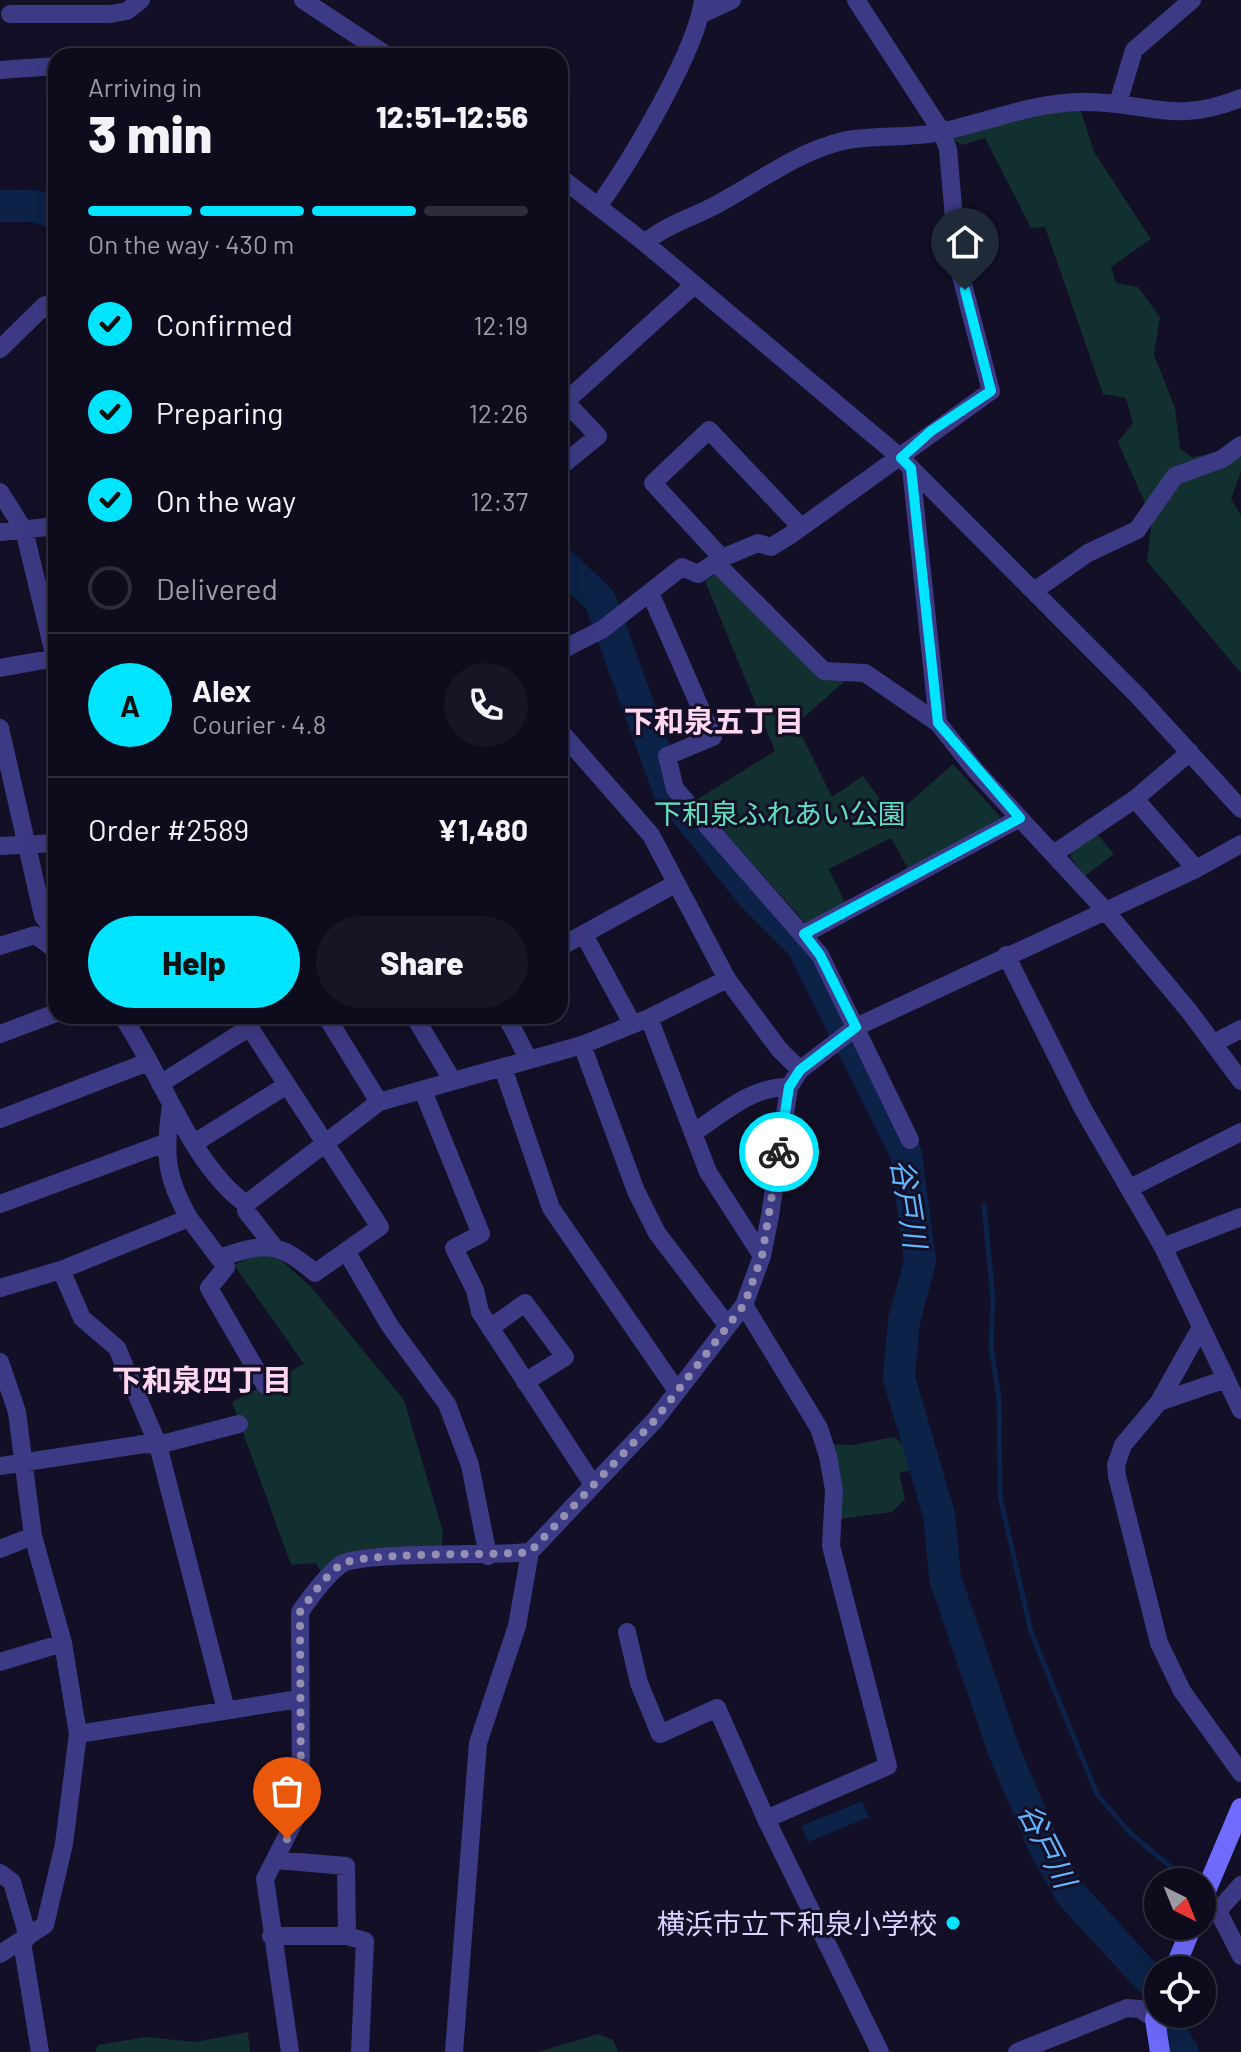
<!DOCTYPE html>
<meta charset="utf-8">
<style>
:root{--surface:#0e0b1c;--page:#171425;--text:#f1f3f6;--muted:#9b9ba3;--line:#2e2b3b;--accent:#00e5ff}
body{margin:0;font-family:Barlow,"Noto Sans JP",sans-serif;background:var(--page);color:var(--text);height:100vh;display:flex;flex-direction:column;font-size:30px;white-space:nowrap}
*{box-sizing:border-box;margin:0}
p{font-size:26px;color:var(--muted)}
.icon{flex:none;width:44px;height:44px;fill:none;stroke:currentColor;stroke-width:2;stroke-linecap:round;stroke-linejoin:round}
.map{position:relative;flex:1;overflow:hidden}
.details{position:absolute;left:48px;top:48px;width:520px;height:976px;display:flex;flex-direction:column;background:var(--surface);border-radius:24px;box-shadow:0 8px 32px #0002,0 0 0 2px var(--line)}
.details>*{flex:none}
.needle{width:52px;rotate:137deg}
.buttons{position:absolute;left:1144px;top:1868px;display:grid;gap:16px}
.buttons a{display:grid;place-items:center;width:72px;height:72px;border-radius:50%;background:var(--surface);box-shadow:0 8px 32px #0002,0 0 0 2px var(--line);font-size:40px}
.pin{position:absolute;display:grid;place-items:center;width:68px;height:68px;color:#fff;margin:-82px -34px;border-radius:50% 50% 50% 0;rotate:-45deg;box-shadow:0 0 8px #0007}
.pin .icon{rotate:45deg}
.courier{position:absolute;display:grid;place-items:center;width:80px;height:80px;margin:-40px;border:6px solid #00e5ff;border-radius:50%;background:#fff;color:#222;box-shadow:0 2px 10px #0007}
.overview em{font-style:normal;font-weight:800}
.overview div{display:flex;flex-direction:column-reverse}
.overview{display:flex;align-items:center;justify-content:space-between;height:136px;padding:0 40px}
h1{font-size:52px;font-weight:800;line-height:60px}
.bar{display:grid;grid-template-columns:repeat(4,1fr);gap:12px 8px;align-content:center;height:96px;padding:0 40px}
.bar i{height:10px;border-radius:6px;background:var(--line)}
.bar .current{background:var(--accent)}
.bar p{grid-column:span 4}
.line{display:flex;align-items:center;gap:20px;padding:0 40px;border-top:2px solid var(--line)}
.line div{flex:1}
.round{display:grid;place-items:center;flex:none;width:84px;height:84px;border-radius:42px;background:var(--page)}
ol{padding:0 40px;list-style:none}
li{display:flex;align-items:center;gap:24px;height:88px}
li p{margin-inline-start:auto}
li .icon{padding:8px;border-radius:50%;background:var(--accent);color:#111;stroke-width:4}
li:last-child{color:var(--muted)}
li i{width:44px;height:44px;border:4px solid var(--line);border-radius:50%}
.button{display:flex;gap:16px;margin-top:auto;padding:16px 40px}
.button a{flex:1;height:92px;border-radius:48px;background:var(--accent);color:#111;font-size:32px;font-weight:800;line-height:92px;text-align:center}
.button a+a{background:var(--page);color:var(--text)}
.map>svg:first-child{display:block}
.green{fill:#12302f}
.water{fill:#0c2248}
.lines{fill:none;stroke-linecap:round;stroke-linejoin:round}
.stream{stroke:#0c2248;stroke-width:5}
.river{stroke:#0c2248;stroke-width:32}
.street{stroke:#3d3a85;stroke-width:18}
.secondary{stroke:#6f6bff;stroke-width:20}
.done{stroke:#948fb3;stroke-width:8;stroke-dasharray:0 14.4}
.route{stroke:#00e5ff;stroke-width:10}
.poi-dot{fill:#00e5ff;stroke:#130f26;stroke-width:3}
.labels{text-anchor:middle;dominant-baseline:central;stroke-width:6;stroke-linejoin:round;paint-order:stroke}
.park-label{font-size:28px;fill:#5fe0c0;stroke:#130f26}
.poi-label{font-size:28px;fill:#d9d4ff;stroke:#130f26;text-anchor:end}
.neighbourhood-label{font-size:30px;font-weight:bold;fill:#ffd6f0;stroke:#130f26}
.water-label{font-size:30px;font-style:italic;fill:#62b6ff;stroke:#130f26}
</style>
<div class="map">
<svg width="1241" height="2052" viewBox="0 0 1241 2052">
<rect width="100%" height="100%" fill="#130f26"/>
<path class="green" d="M1078,102L1094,152L1151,239L1111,267L1116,283L1138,287L1160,317L1154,355L1175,408L1180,449L1192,457L1241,450V472L1231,499L1241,515V673L1147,561L1152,519L1118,442L1133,423L1126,398L1103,394L1045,227L1031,228L985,138L962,145L942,132Z
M718,572L846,680L796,724L832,797L863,776L893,817L953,764L1004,821L910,872L891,838L829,869L846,905L807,925L696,800L775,751L705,581Z
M1097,834L1114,854L1085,876L1070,857L1073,850Z
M269,1249L311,1287L404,1400L443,1532L441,1551L322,1574L316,1563L291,1565L232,1402L304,1364L234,1265Z
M895,1437L910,1453L922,1458L925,1467L899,1473L905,1499L892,1512L832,1520L824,1444L852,1445Z
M248,2032L250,2052H95L98,2045L146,2037L195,2042Z
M598,2034L613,2040L618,2052H538Z"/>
<path class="water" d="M862,1801L869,1817L808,1842L801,1826Z"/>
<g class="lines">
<path class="stream" d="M984,1205L993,1299L991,1346L999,1398L1000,1496L1031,1632L1097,1794L1130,1833L1189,1882"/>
<path class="river" d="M0,206H34L56,213
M560,562L600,600L669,791L751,894L802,945L906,1153L920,1262L904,1321L899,1378L939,1515L945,1578L1004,1751L1045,1848L1071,1894L1149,1979
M1172,2035L1183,2052"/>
<path class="street" d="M303,0L388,56
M10,14H110L127,11L141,0
M702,14L732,0
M0,70L56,66
M1118,103L1134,50L1192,0
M560,177L645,243L901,458L1138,696L1241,809
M599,205C630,162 697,50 703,0
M645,243C664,226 691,218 714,206C756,184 796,152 843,141C875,134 908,139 940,132C988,122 1030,103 1081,102C1148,101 1170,126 1241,98
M0,349L45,305L56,315
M560,396L598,436L560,467
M564,403L694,285
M911,468L938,723L976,771L1104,909L1189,1011L1241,1081
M0,492L24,530L56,662
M0,532L56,526
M722,558L653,483L709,430L800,526
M717,564L824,671L865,673L938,723
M1034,591L1088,553L1137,530L1175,476L1222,459L1241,445
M651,595L713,737L667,756L675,789L820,955L910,1140
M560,651L603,629L682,567L698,574L722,558L758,543L771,547L792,534L991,391L958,265L948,149L942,132L856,0
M0,668L56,658
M0,728L43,916L56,934
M560,731L651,835L727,979L779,1049L800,1070
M1135,799L1196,869
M0,846L56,843
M1055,853L1135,799L1190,752
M804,934L1020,818
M584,935L632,1023
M0,946L35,935L56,950
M560,947L675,884
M1006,955L1083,1109L1163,1247L1241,1410
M122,1016C161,1072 190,1164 246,1204L379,1102L582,1045L649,1018L727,979
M242,1016L380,1227L346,1251L390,1326L447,1404L470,1465L488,1556
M326,1016L379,1102
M414,1016L453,1081
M506,1016L529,1060
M649,1018L708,1172L762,1256
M0,1034L56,1013
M1214,1043L1241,1029
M582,1045L636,1191L657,1233L727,1325
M503,1068L551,1208L677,1391
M160,1084L250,1027
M423,1091L481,1234L454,1248L475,1290L480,1312L592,1483
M0,1119L148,1062
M693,1133C722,1114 752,1086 789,1087
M196,1142L287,1085
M1130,1188L1241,1132
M0,1204L165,1143
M246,1204V1211L275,1248
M189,1218L219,1258C265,1243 277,1240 315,1273L346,1251
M1163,1247L1241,1217
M219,1258L226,1267L209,1288L265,1385
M61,1270L82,1318L117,1348L158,1445L226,1710
M0,1288L61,1270L189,1218C165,1176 164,1153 171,1106
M744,1305L819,1428L828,1456L834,1490L831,1546L888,1766L766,1819
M490,1328L525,1303L565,1357L525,1382
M1200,1329L1159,1402L1123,1445L1116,1465L1117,1476L1159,1643L1182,1691L1241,1773
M0,1362L17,1412L33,1536L63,1643L78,1734L64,1844L45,1925L0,1954
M1159,1402L1226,1379
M0,1466L144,1444L158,1445L239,1424
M0,1549L33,1536
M627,1632L639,1683L660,1734L717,1708L766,1819L880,2052
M0,1662L63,1643
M78,1734L299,1699
M276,1860L346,1866L347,1936
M0,1873L12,1882L28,1937
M1241,1885L1218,1911L1241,1956
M271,1936H347L365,1941L360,2052
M22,1942L40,2052
M290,2052L265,1879L301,1808L300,1612C311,1596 325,1577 340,1565C359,1551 495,1556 530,1552
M454,2052L478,1743L517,1626L530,1552L655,1420L744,1305L762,1256L770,1216L789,1087L800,1070L856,1027L1196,869L1241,844
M1017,2052L1127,2008L1140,2009L1155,2019"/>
<path class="secondary" d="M1202,1900L1241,1808
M1174,1970L1192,1926
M1158,2012L1155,2019L1160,2052"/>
</g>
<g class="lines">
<path class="done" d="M287,1839L301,1808L300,1612C311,1596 325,1577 340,1565C359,1551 495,1556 530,1552L655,1420L744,1305L762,1256L779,1152"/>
<path class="route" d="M779,1152L789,1087L800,1070L856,1027L820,955L804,934L1020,818L938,723L911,468L901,458L931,431L991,391L965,290"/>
</g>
<circle class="poi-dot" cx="953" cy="1923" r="8"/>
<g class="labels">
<g class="park-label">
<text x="780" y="813">下和泉ふれあい公園</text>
</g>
<g class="poi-label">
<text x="937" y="1923">横浜市立下和泉小学校</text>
</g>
<g class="neighbourhood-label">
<text x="714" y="720">下和泉五丁目</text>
<text x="202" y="1379">下和泉四丁目</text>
</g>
<g class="water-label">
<text transform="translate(910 1203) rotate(81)">谷戸川</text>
<text transform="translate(1048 1845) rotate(63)">谷戸川</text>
</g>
</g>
</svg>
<div class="buttons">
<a><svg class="needle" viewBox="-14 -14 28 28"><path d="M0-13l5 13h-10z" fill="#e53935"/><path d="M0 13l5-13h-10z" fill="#9b9ba3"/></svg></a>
<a><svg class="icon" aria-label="locate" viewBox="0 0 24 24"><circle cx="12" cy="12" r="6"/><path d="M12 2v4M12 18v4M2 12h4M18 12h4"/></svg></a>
</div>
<div class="pin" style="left:287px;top:1839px;background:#ea580c"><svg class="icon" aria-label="bag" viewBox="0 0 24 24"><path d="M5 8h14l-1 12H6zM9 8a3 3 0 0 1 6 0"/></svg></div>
<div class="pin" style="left:965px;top:290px;background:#1f2937"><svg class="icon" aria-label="home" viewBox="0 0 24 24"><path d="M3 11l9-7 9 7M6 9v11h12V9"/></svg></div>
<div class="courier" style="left:779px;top:1152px"><svg class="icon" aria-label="bike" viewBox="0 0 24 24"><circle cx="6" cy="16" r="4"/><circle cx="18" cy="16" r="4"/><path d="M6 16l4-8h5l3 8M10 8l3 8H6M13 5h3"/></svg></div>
<section class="details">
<div class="overview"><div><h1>3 min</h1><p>Arriving in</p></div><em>12:51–12:56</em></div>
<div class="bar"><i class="current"></i><i class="current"></i><i class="current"></i><i></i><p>On the way · 430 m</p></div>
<ol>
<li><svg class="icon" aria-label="check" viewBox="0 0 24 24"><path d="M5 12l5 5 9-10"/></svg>Confirmed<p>12:19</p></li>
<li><svg class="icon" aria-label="check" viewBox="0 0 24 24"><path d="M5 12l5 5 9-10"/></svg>Preparing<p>12:26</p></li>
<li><svg class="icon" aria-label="check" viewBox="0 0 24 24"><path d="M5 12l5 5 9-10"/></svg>On the way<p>12:37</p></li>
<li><i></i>Delivered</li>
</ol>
<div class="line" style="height:144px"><b class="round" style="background:var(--accent);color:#111">A</b><div><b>Alex</b><p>Courier · 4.8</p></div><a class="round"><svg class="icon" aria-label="phone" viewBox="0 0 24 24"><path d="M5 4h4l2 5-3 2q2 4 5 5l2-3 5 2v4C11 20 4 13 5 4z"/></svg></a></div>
<div class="line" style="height:104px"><div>Order #2589</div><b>¥1,480</b></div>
<div class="button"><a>Help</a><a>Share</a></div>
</section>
</div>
